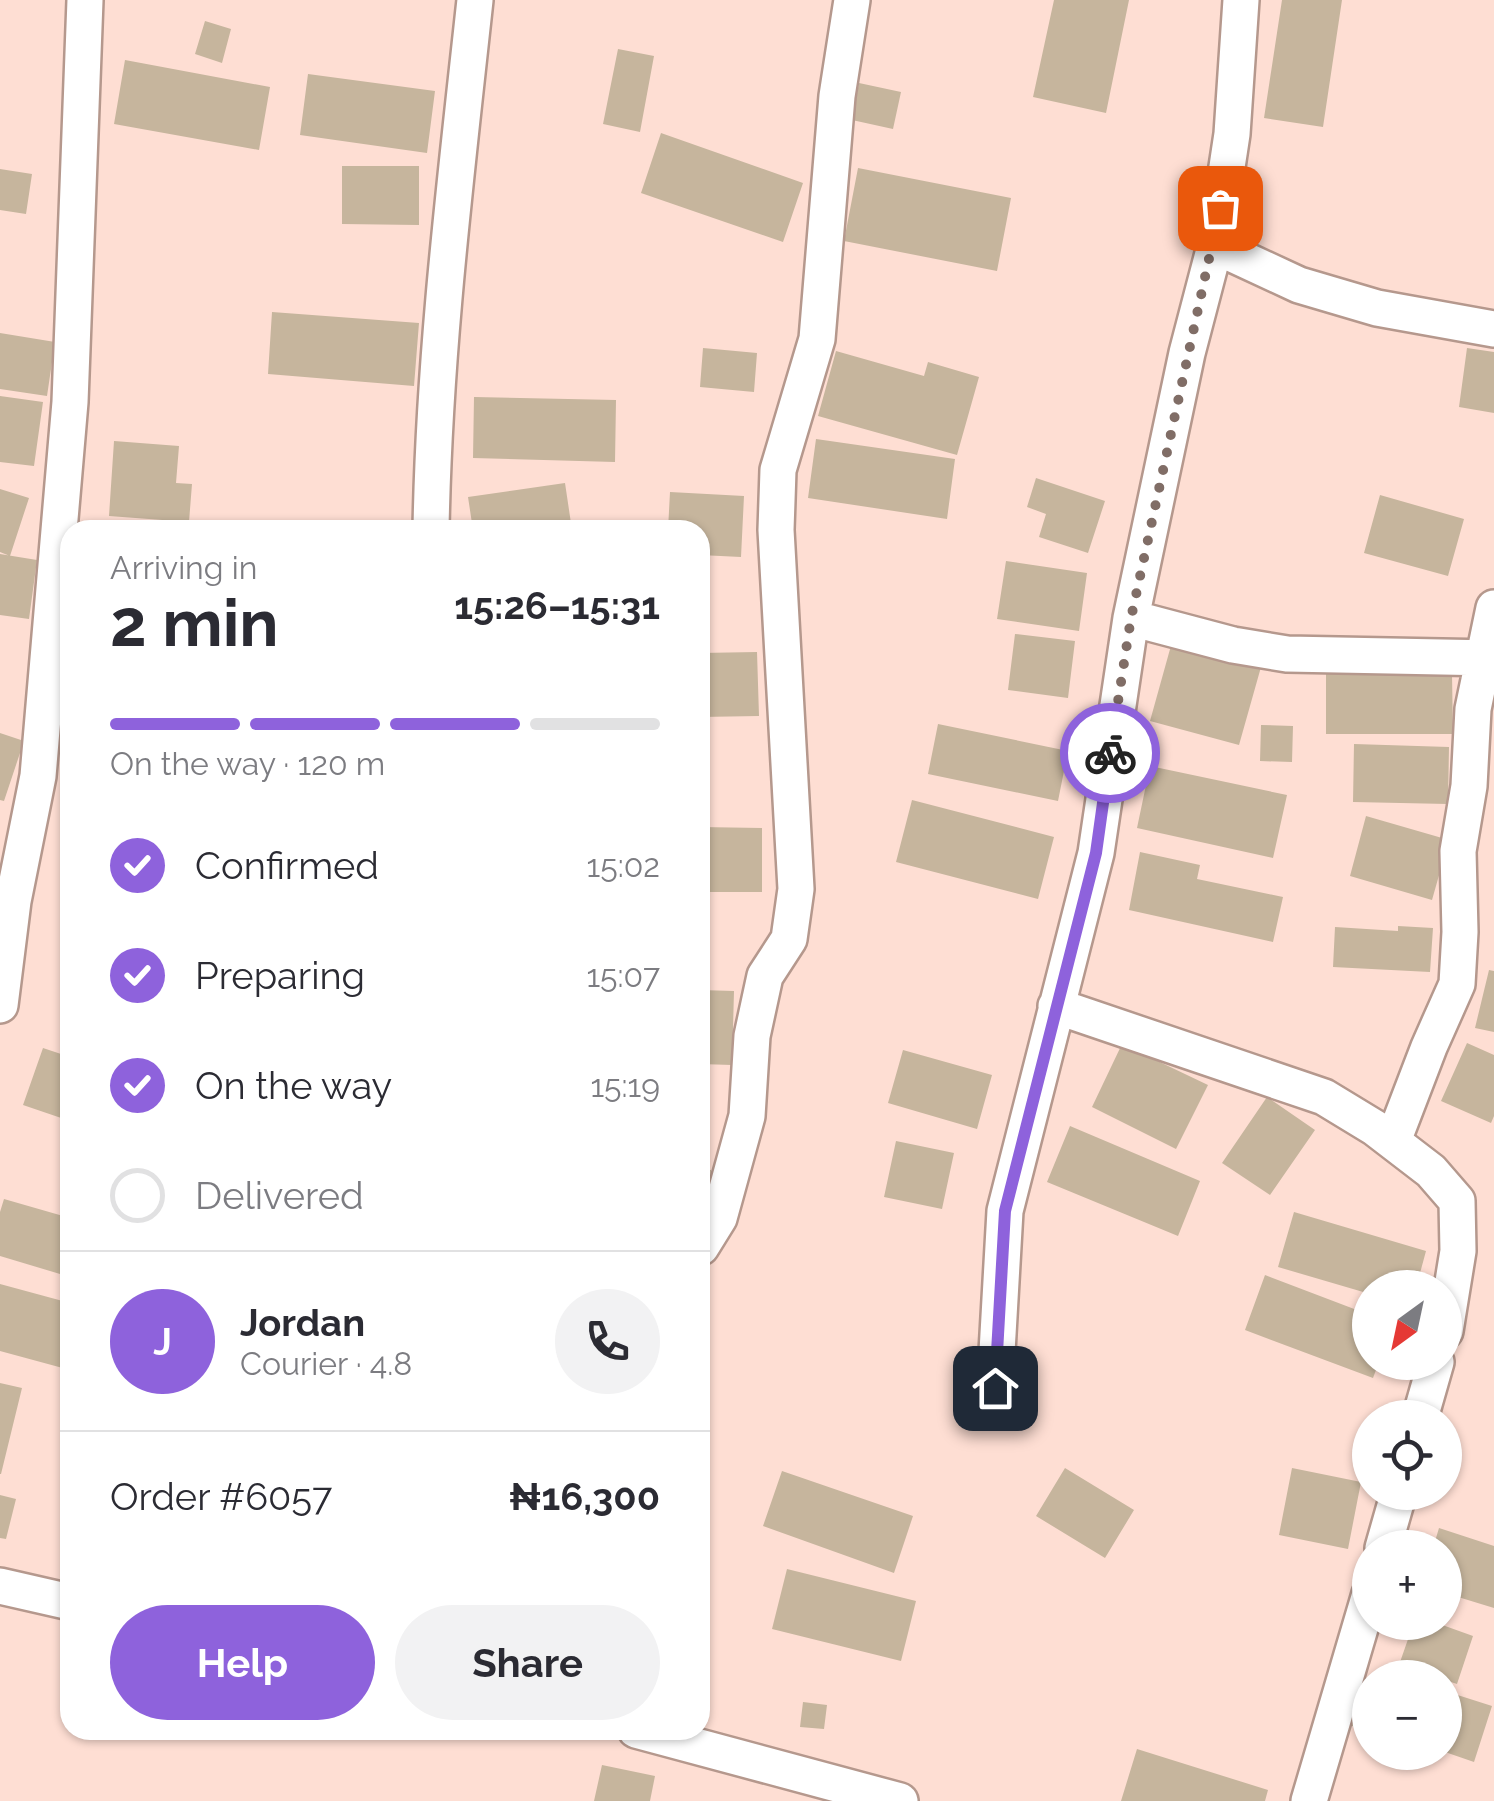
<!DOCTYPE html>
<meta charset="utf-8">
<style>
:root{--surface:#fff;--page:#f2f2f3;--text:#2b2b33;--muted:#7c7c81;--line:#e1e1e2;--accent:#8e62dc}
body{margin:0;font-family:Raleway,sans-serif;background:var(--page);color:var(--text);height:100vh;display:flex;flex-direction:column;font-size:38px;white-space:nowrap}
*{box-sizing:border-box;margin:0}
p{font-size:32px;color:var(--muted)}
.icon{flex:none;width:55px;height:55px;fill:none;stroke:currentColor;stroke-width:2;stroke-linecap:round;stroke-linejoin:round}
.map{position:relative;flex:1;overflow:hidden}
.side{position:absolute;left:60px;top:520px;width:650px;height:1220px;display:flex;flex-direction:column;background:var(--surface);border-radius:30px;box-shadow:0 2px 8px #0004}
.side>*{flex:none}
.needle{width:65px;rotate:213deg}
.buttons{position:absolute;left:1352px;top:1270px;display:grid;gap:20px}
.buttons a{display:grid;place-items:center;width:110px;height:110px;border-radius:50%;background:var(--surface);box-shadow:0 2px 8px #0004;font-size:50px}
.pin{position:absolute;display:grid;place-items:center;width:85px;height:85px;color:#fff;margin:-42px;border-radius:20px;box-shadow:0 5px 15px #0006}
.courier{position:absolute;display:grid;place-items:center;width:100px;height:100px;margin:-50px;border:8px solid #8e62dc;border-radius:50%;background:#fff;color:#222;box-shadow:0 2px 12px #0007}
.overview em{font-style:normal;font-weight:700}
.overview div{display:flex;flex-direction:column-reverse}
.overview{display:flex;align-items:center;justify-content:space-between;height:170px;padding:0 50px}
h1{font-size:65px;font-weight:700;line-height:75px}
.bar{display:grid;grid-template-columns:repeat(4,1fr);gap:15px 10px;align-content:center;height:120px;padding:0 50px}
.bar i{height:12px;border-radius:8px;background:var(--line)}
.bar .on{background:var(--accent)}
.bar p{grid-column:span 4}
.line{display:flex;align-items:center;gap:25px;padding:0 50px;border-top:2px solid var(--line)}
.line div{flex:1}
.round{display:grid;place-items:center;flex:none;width:105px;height:105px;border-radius:52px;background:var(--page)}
ol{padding:0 50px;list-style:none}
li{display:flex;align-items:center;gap:30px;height:110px}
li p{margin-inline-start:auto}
li .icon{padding:10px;border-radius:50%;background:var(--accent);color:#fff;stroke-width:4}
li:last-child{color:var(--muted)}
li i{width:55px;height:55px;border:5px solid var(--line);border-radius:50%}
.button{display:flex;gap:20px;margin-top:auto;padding:20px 50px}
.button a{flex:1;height:115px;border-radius:60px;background:var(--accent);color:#fff;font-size:40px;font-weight:700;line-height:115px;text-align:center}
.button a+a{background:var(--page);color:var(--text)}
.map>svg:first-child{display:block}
.building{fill:#c6b59d}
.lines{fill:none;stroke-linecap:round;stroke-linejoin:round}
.minor-casing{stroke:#b5988d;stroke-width:40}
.minor{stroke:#fff;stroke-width:35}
.done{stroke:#806d66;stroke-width:10;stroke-dasharray:0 18}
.route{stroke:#8e62dc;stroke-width:12}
</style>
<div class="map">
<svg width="1494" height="1801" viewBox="0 0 1494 1801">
<rect width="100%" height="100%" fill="#feded3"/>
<path class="building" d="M1054,0H1129L1106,113L1033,97Z
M1282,0H1342L1323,127L1264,118Z
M205,21L231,29L222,63L195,54Z
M618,49L654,56L640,132L603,124Z
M125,60L270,87L259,150L114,124Z
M308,74L435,91L427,153L300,135Z
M859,83L901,92L893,129L852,120Z
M661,133L803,183L783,242L641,193Z
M342,166H419V225L342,224Z
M858,168L1011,198L997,271L844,241Z
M0,169L32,174L26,214L0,210Z
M272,312L419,323L414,386L268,374Z
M0,333L55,342L47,396L0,389Z
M703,348L757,353L754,392L700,387Z
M1467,348L1494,352V413L1459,407Z
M836,351L924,376L928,362L979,377L957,455L818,416Z
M0,396L43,402L34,466L0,462Z
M474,397L616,400L615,462L473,458Z
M816,439L955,459L947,519L808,498Z
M114,441L179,446L176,483L192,484L189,522L109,516Z
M1036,478L1105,501L1088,553L1039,537L1046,514L1027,507Z
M565,483L572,530H473L468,497Z
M0,489L29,498L10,556L0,552Z
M670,492L744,496L741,557L700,555V530H668Z
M1380,495L1464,519L1448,576L1364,553Z
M0,554L37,560L29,619L0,615Z
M1006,561L1087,573L1079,631L997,619Z
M1015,634L1075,641L1068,698L1008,690Z
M1172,642L1261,667L1239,745L1150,721Z
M757,652L759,716L700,717V653Z
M1326,674H1452L1453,734H1326Z
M938,724L1068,751L1058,801L928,774Z
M1261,725L1293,726L1292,762L1260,761Z
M0,733L24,741L4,801L0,800Z
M1354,744L1449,747L1448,804L1353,802Z
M1150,766L1287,795L1273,858L1137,828Z
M912,800L1054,837L1038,899L896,862Z
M1366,816L1449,840L1432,900L1350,876Z
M700,827L762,828V892H700Z
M1140,852L1200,865L1197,879L1283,897L1273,942L1129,910Z
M1398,926L1433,928L1430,972L1333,967L1335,927L1398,931Z
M1489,970L1494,971V1032L1475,1028Z
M700,990L734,991L732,1065L700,1064Z
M1467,1043L1494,1055V1116L1491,1123L1441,1101Z
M1122,1044L1208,1085L1176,1149L1092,1107Z
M43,1048L70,1057V1121L23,1105Z
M903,1050L992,1075L977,1129L888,1103Z
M1267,1097L1315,1130L1270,1195L1222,1163Z
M1070,1126L1200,1181L1178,1236L1047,1182Z
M896,1141L954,1153L942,1209L884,1197Z
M700,1169L711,1170L708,1231L700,1230Z
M4,1199L70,1218V1277L0,1256V1212Z
M1294,1212L1426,1251L1416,1288H1370V1294L1278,1267Z
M1265,1275L1370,1315V1362H1379L1373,1378L1245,1330Z
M0,1284L70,1303V1370L0,1351Z
M0,1383L22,1388L1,1474H0Z
M1065,1468L1134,1510L1105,1558L1036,1516Z
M1292,1468L1361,1482L1348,1549L1279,1535Z
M782,1471L913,1516L894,1573L763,1526Z
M0,1495L16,1499L6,1539L0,1538Z
M1439,1528L1494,1546V1608L1445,1593V1548H1433Z
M787,1569L916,1601L901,1661L772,1629Z
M1414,1622H1434L1473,1636L1457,1684L1399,1665Z
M1445,1691L1492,1706L1474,1762L1445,1752Z
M803,1702L827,1705L824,1729L800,1727Z
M1350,1702L1370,1708V1731L1345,1724Z
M1137,1749L1268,1790L1265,1801H1121Z
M602,1765L655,1776L650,1801H594Z"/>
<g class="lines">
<g class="minor-casing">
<path id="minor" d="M1215,246L1299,285L1377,308L1494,329
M431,530C434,353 456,176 475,0
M1131,618L1233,645L1287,654L1494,658
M0,1005L13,901L38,776L70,402L85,0
M1056,1006L1324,1097L1375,1128L1431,1171L1457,1201L1458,1251L1445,1331
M1393,1141L1429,1047L1457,984L1460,932L1458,851L1469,786L1473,709L1494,608
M701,1247L719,1218L747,1116L752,1036L765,976L789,939L796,889L776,530L778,470L817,339L837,96L852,0
M995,1387L1005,1211L1096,853L1131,618L1187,353L1215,246L1232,134L1241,0
M1420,1418L1436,1362
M1383,1548L1399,1492
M0,1586L70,1602
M636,1730L900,1801
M1309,1801L1370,1594"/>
</g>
<use href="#minor" class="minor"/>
</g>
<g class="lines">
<path class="done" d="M1110,753L1131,618L1220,208"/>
<path class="route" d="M995,1388L1005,1211L1096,853L1110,753"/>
</g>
</svg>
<div class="buttons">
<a><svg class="needle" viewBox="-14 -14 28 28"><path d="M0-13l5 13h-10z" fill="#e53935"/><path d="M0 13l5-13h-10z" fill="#7c7c81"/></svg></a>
<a><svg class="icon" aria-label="locate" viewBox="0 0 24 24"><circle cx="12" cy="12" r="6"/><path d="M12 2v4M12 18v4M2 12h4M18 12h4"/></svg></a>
<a>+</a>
<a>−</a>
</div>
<div class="pin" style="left:1220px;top:208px;background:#ea580c"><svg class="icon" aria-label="bag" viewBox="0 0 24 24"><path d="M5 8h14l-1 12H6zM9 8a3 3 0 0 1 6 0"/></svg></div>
<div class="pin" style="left:995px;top:1388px;background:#1f2937"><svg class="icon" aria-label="home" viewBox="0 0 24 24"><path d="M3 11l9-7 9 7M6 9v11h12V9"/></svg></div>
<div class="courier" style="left:1110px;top:753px"><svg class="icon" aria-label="bike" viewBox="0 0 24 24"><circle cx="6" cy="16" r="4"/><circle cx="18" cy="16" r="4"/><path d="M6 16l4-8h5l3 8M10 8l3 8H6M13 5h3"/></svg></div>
<section class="side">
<div class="overview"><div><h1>2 min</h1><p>Arriving in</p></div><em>15:26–15:31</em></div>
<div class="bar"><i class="on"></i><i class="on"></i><i class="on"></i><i></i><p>On the way · 120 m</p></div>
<ol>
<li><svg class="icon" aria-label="check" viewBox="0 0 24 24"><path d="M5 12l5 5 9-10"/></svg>Confirmed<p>15:02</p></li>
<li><svg class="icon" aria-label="check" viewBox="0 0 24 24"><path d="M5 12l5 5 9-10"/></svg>Preparing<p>15:07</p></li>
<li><svg class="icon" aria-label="check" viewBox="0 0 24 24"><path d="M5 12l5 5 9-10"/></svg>On the way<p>15:19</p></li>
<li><i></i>Delivered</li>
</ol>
<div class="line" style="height:180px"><b class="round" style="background:var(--accent);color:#fff">J</b><div><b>Jordan</b><p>Courier · 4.8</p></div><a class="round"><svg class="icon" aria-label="phone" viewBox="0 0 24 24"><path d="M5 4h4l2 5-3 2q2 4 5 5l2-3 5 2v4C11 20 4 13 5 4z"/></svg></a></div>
<div class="line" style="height:130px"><div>Order #6057</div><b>₦16,300</b></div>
<div class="button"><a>Help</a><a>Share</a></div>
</section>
</div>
